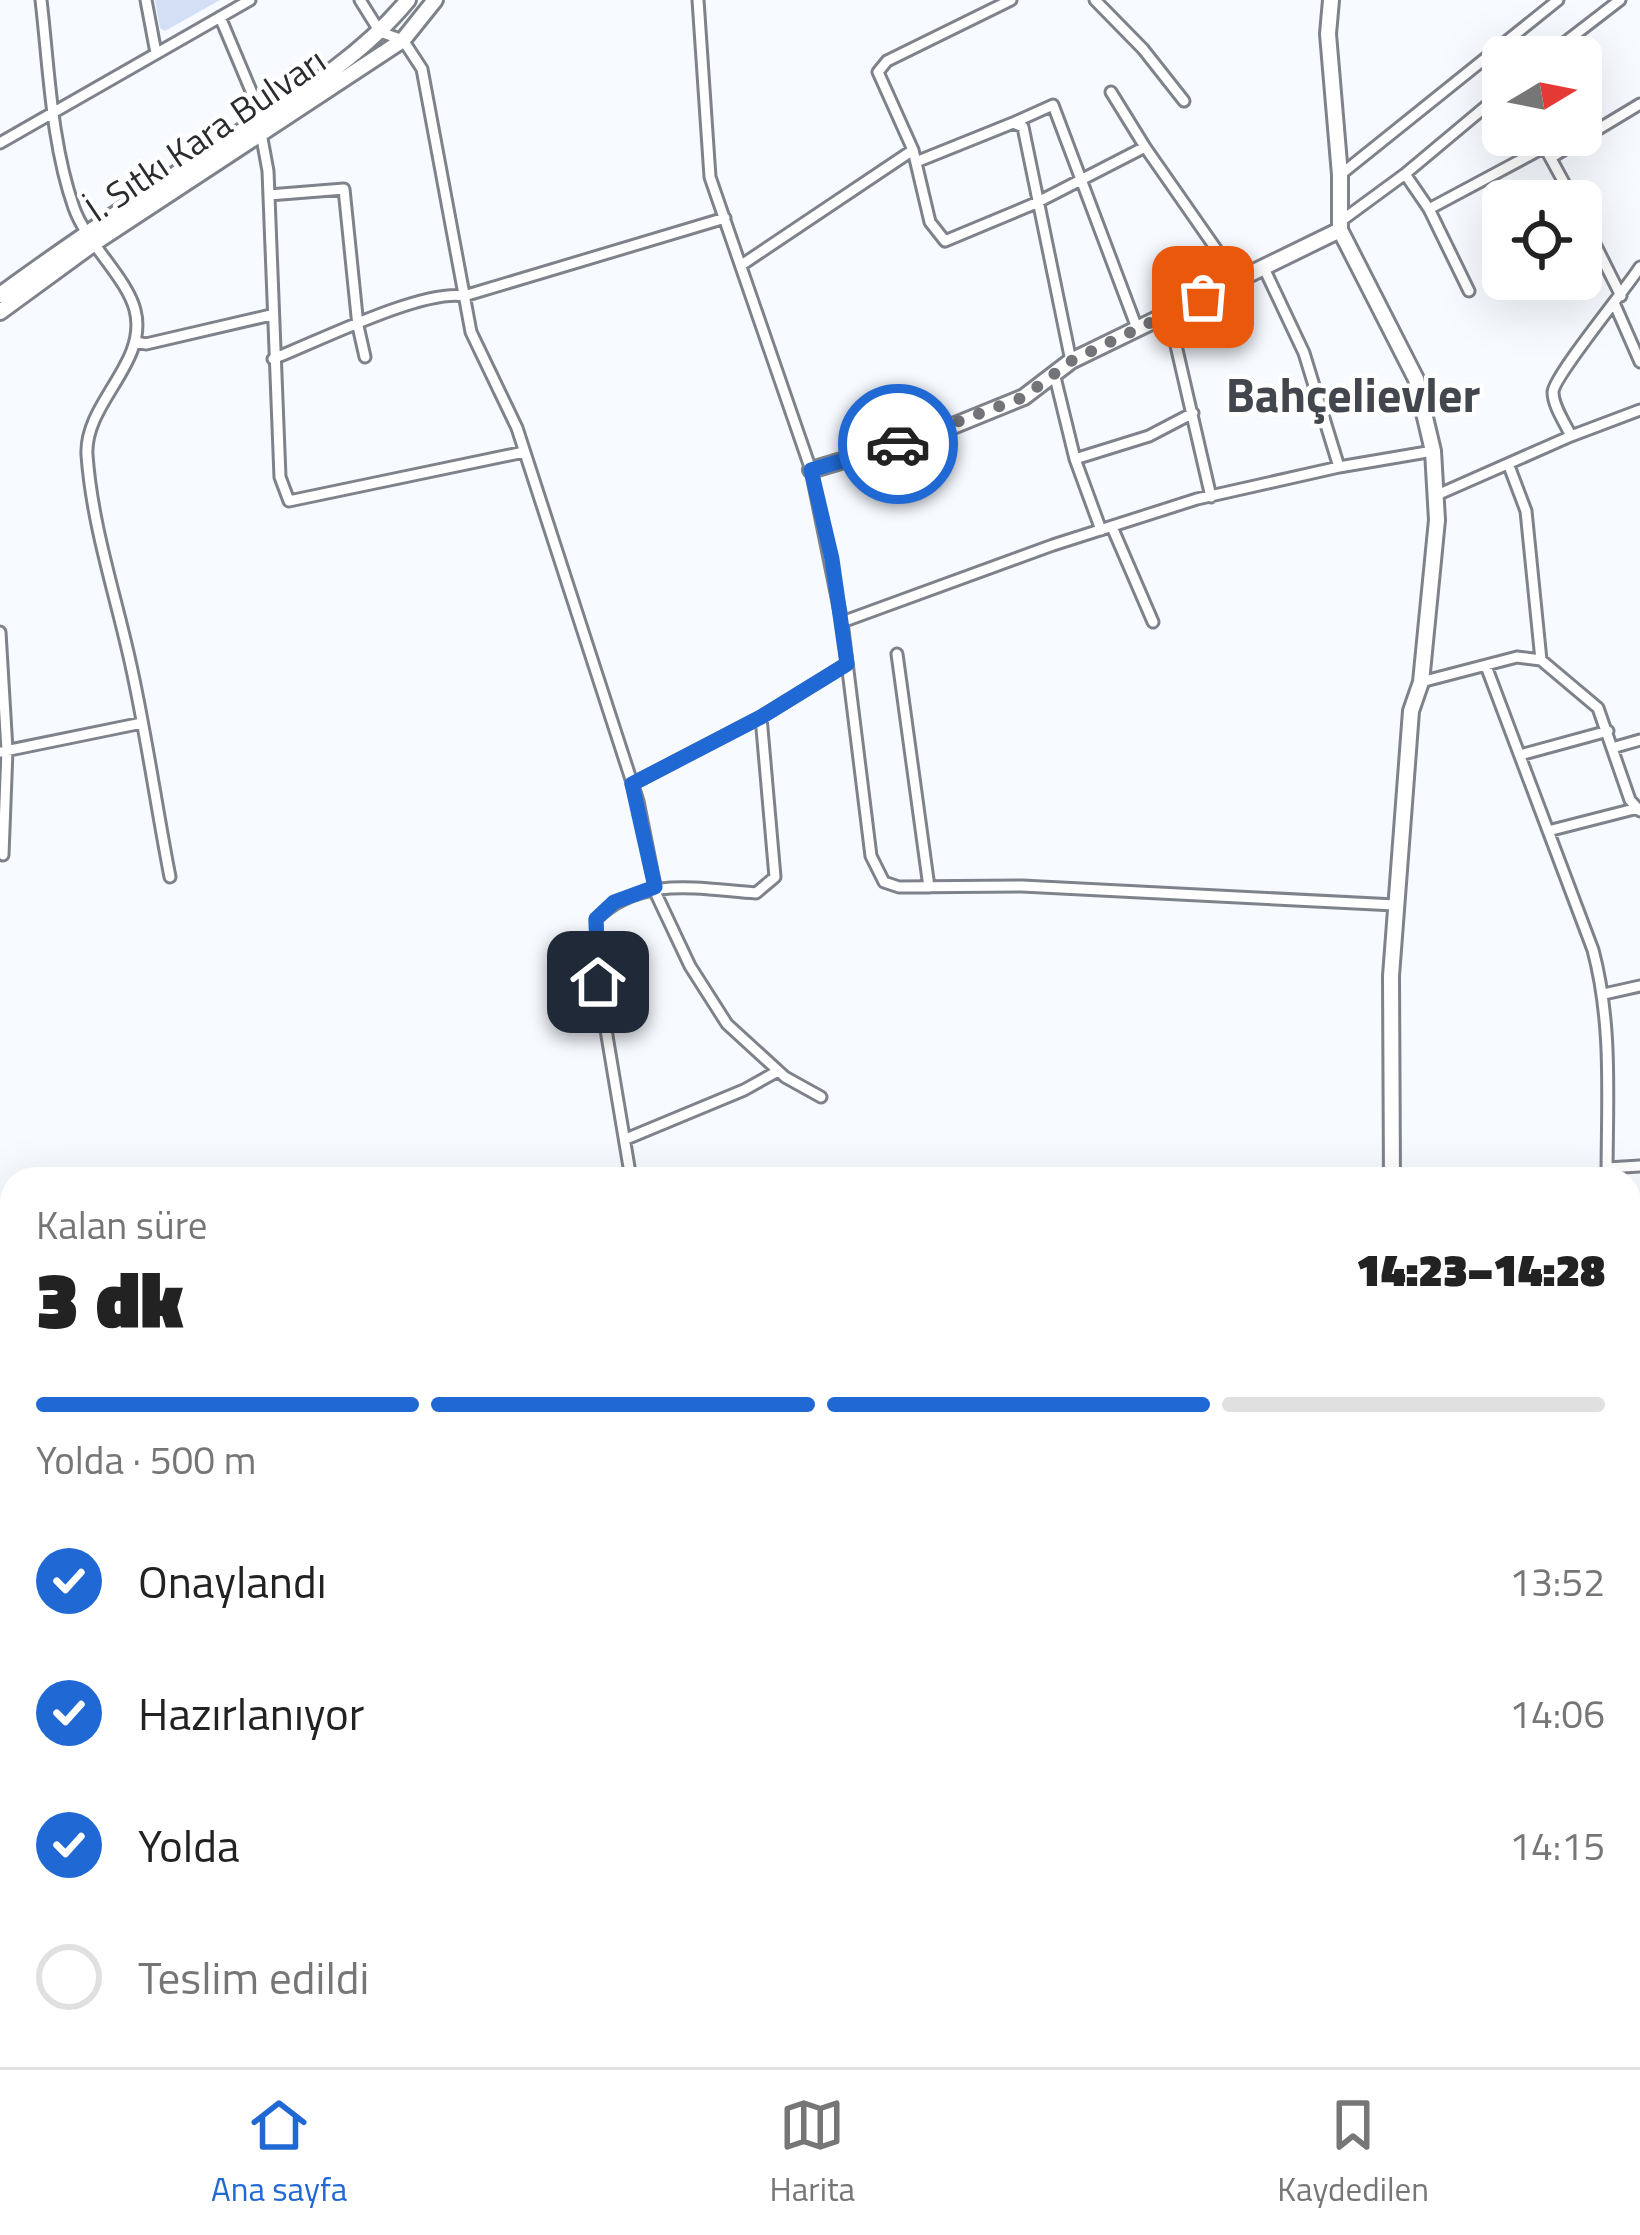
<!DOCTYPE html>
<html lang="tr">
<meta charset="utf-8">
<style>
:root{--surface:#fff;--page:#f6f6f6;--text:#222;--muted:#767676;--line:#e0e0e0;--accent:#2069d4}
body{margin:0;font-family:"Titillium Web",sans-serif;background:var(--page);color:var(--text);height:100vh;display:flex;flex-direction:column;font-size:45px;white-space:nowrap}
*{box-sizing:border-box;margin:0}
p{font-size:39px;color:var(--muted)}
.icon{flex:none;width:66px;height:66px;fill:none;stroke:currentColor;stroke-width:2;stroke-linecap:round;stroke-linejoin:round}
.map{position:relative;flex:1;overflow:hidden}
.drawer{position:absolute;left:0px;top:1167px;width:1641px;height:900px;display:flex;flex-direction:column;background:var(--surface);border-radius:36px 36px 0 0;box-shadow:0 12px 48px #0002}
.drawer>*{flex:none}
.needle{width:78px;rotate:80deg}
.buttons{position:absolute;left:1482px;top:36px;display:grid;gap:24px}
.buttons a{display:grid;place-items:center;width:120px;height:120px;border-radius:18px;background:var(--surface);box-shadow:0 12px 48px #0002;font-size:60px}
.pin{position:absolute;display:grid;place-items:center;width:102px;height:102px;color:#fff;margin:-51px;border-radius:24px;box-shadow:0 6px 18px #0006}
.courier{position:absolute;display:grid;place-items:center;width:120px;height:120px;margin:-60px;border:9px solid #2069d4;border-radius:50%;background:#fff;color:#222;box-shadow:0 3px 15px #0007}
.overview em{font-style:normal;font-weight:800}
.overview div{display:flex;flex-direction:column-reverse}
.overview{display:flex;align-items:center;justify-content:space-between;height:204px;padding:0 36px}
h1{font-size:78px;font-weight:800;line-height:90px}
.bar{display:grid;grid-template-columns:repeat(4,1fr);gap:18px 12px;align-content:center;height:144px;padding:0 36px}
.bar i{height:15px;border-radius:9px;background:var(--line)}
.bar .active{background:var(--accent)}
.bar p{grid-column:span 4}
ol{padding:0 36px;list-style:none}
li{display:flex;align-items:center;gap:36px;height:132px}
li p{margin-inline-start:auto}
li .icon{padding:12px;border-radius:50%;background:var(--accent);color:#fff;stroke-width:4}
li:last-child{color:var(--muted)}
li i{width:66px;height:66px;border:6px solid var(--line);border-radius:50%}
.dock{display:flex;justify-content:space-around;align-items:center;height:168px;border-top:3px solid var(--line);background:var(--surface);font-size:33px;color:var(--muted)}
.dock a{display:grid;justify-items:center;gap:6px}
.dock .active{color:var(--accent)}
.map>svg:first-child{display:block}
.green{fill:#d3dff5}
.lines{fill:none;stroke-linecap:round;stroke-linejoin:round}
.street-casing{stroke:#7e828a;stroke-width:15}
.secondary-casing{stroke:#7e828a;stroke-width:20}
.street{stroke:#fff;stroke-width:9}
.secondary{stroke:#fff;stroke-width:14}
.done{stroke:#727478;stroke-width:12;stroke-dasharray:0 21.6}
.route{stroke:#2069d4;stroke-width:15}
.labels{text-anchor:middle;dominant-baseline:central;stroke-width:9;stroke-linejoin:round;paint-order:stroke}
.street-label{font-size:36px;fill:#2a2c2f;stroke:#fff}
.district-label{font-size:48px;font-weight:bold;fill:#42464d;stroke:#fff}
</style>
<div class="map">
<svg width="1640" height="2067" viewBox="0 0 1640 2067">
<rect width="100%" height="100%" fill="#f7faff"/>
<path class="green" d="M155,0H220L165,31L160,28Z"/>
<g class="lines">
<g class="street-casing">
<path id="street" d="M41,0C49,68 51,143 74,208C87,244 127,278 135,310C149,363 84,403 87,455C92,525 115,593 130,661C146,732 156,805 170,877
M146,0L156,53
M360,0L380,32L403,40L422,69L471,332L517,428L638,801L657,896L690,966L727,1024L785,1077L821,1097
M698,0L710,177L811,470L842,622L871,856L884,882L899,887L1022,886L1395,905
M1095,0L1143,49L1184,101
M220,17L262,117
M1546,57L1620,0
M1111,92L1145,147
M1013,123L1053,105L1137,328
M261,133L268,171L280,477L289,501L524,452
M1538,135L1574,201
M0,143L250,0
M913,150L878,72L887,61L1011,0
M1552,157L1640,104
M916,162L1013,123L1023,127L1071,361
M1405,174L1429,209L1469,291
M1340,175L1558,0
M269,195L344,189L358,326L365,357
M1429,209L1545,147
M1581,216L1621,296
M1341,221L1405,174L1503,92
M743,264L913,150L930,222L945,241L1036,203L1145,147L1237,279
M1263,266L1304,353L1339,467
M1615,305L1640,362
M1169,315L1211,497
M136,342L146,344L271,315
M273,359C317,342 421,289 464,296L725,218
M1054,373L1075,459L1101,530
M1571,436L1640,410
M1075,459L1149,436L1193,413
M1509,466L1526,511L1541,660
M1437,495L1571,436C1565,423 1553,406 1553,392C1554,376 1626,289 1640,267
M1112,527L1153,622
M842,622L1053,545L1197,499L1339,467L1433,451
M0,632L7,750L3,855
M897,654L929,887
M1486,666L1593,950C1613,1025 1607,1101 1607,1179
M1421,682L1517,657L1541,660L1598,708L1630,800L1640,811
M1612,748L1640,740
M0,752L142,723
M1520,755L1608,731
M632,784L761,717L847,664
M1548,831L1638,808
M1604,994L1640,986
M626,1139L744,1090L778,1071
M1607,1168L1640,1166
M631,1179L598,982L596,919C641,875 699,889 756,893L775,877L761,717
M1629,1237H1640
M1629,1402L1640,1401
M1629,1516L1640,1515
M1037,2055V2067
M462,2067L463,2055
M1118,2067L1119,2055"/>
</g>
<g class="secondary-casing">
<path id="secondary" d="M1331,0L1328,34L1340,175V230L1416,379L1433,451L1437,520L1421,682L1411,711L1391,976L1392,1179
M0,295C72,242 146,193 220,145C287,101 357,62 408,0
M0,312L93,244L403,40L435,0
M811,470L938,432L1024,397L1071,361L1340,230
M1489,2055L1492,2067"/>
</g>
<use href="#street" class="street"/>
<use href="#secondary" class="secondary"/>
</g>
<g class="lines">
<path class="done" d="M898,444L1024,397L1071,361L1203,297"/>
<path class="route" d="M598,982L596,919L614,902L655,887L632,784L761,717L847,664L832,559L811,470L898,444"/>
</g>
<g class="labels">
<g class="street-label">
<text transform="translate(205 134) rotate(-34)">İ. Sıtkı Kara Bulvarı</text>
</g>
<g class="district-label">
<text x="1353" y="394">Bahçelievler</text>
</g>
</g>
</svg>
<div class="buttons">
<a><svg class="needle" viewBox="-14 -14 28 28"><path d="M0-13l5 13h-10z" fill="#e53935"/><path d="M0 13l5-13h-10z" fill="#767676"/></svg></a>
<a><svg class="icon" aria-label="locate" viewBox="0 0 24 24"><circle cx="12" cy="12" r="6"/><path d="M12 2v4M12 18v4M2 12h4M18 12h4"/></svg></a>
</div>
<div class="pin" style="left:1203px;top:297px;background:#ea580c"><svg class="icon" aria-label="bag" viewBox="0 0 24 24"><path d="M5 8h14l-1 12H6zM9 8a3 3 0 0 1 6 0"/></svg></div>
<div class="pin" style="left:598px;top:982px;background:#1f2937"><svg class="icon" aria-label="home" viewBox="0 0 24 24"><path d="M3 11l9-7 9 7M6 9v11h12V9"/></svg></div>
<div class="courier" style="left:898px;top:444px"><svg class="icon" aria-label="car" viewBox="0 0 24 24"><path d="M5 17H2v-5l4-1 3-4h7l3 4 3 1v5h-3M9 17h6M6 11h13"/><circle cx="7" cy="17" r="2"/><circle cx="17" cy="17" r="2"/></svg></div>
<section class="drawer">
<div class="overview"><div><h1>3 dk</h1><p>Kalan süre</p></div><em>14:23–14:28</em></div>
<div class="bar"><i class="active"></i><i class="active"></i><i class="active"></i><i></i><p>Yolda · 500 m</p></div>
<ol>
<li><svg class="icon" aria-label="check" viewBox="0 0 24 24"><path d="M5 12l5 5 9-10"/></svg>Onaylandı<p>13:52</p></li>
<li><svg class="icon" aria-label="check" viewBox="0 0 24 24"><path d="M5 12l5 5 9-10"/></svg>Hazırlanıyor<p>14:06</p></li>
<li><svg class="icon" aria-label="check" viewBox="0 0 24 24"><path d="M5 12l5 5 9-10"/></svg>Yolda<p>14:15</p></li>
<li><i></i>Teslim edildi</li>
</ol>
</section>
</div>
<nav class="dock">
<a class="active"><svg class="icon" aria-label="home" viewBox="0 0 24 24"><path d="M3 11l9-7 9 7M6 9v11h12V9"/></svg>Ana sayfa</a>
<a><svg class="icon" aria-label="map" viewBox="0 0 24 24"><path d="M3 6l6-2 6 2 6-2v14l-6 2-6-2-6 2zM9 4v14M15 6v14"/></svg>Harita</a>
<a><svg class="icon" aria-label="saved" viewBox="0 0 24 24"><path d="M7 4h10v16l-5-4-5 4z"/></svg>Kaydedilen</a>
</nav>
